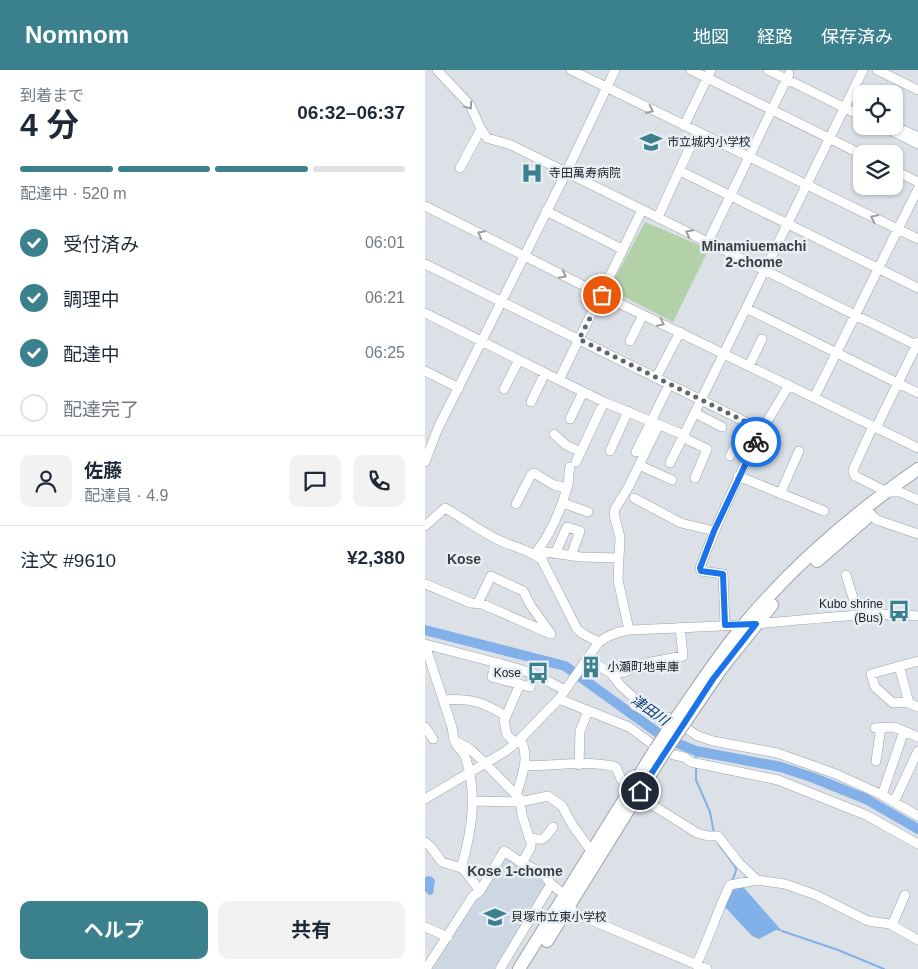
<!DOCTYPE html>
<html lang="ja">
<meta charset="utf-8">
<style>
:root{--surface:#fff;--page:#f2f2f3;--text:#1f2937;--muted:#747a83;--line:#e0e1e3;--accent:#3b818d}
body{margin:0;font-family:Arial,"Noto Sans JP",sans-serif;background:var(--page);color:var(--text);height:100vh;display:flex;flex-direction:column;font-size:19px;white-space:nowrap}
*{box-sizing:border-box;margin:0}
p{font-size:16px;color:var(--muted)}
.icon{flex:none;width:28px;height:28px;fill:none;stroke:currentColor;stroke-width:2;stroke-linecap:round;stroke-linejoin:round}
.map{position:relative;flex:1;overflow:hidden}
.details{display:flex;flex-direction:column;background:var(--surface);width:425px}
.details>*{flex:none}
.controls{position:absolute;left:428px;top:15px;display:grid;gap:10px}
.controls a{display:grid;place-items:center;width:50px;height:50px;border-radius:10px;background:var(--surface);box-shadow:0 1px 4px #0004;font-size:25px}
.pin{position:absolute;display:grid;place-items:center;width:42px;height:42px;color:#fff;margin:-21px;border:2px solid #fff;border-radius:50%;box-shadow:0 1px 5px #0007}
.courier{position:absolute;display:grid;place-items:center;width:50px;height:50px;margin:-25px;border:4px solid #1a73e8;border-radius:50%;background:#fff;color:#222;box-shadow:0 1px 6px #0007}
.overview em{font-style:normal;font-weight:700}
.overview div{display:flex;flex-direction:column-reverse}
.overview{display:flex;align-items:center;justify-content:space-between;height:85px;padding:0 20px}
h1{font-size:32px;font-weight:700;line-height:38px}
.bar{display:grid;grid-template-columns:repeat(4,1fr);gap:8px 5px;align-content:center;height:60px;padding:0 20px}
.bar i{height:6px;border-radius:4px;background:var(--line)}
.bar .selected{background:var(--accent)}
.bar p{grid-column:span 4}
.line{display:flex;align-items:center;gap:12px;padding:0 20px;border-top:1px solid var(--line)}
.line div{flex:1}
.round{display:grid;place-items:center;flex:none;width:52px;height:52px;border-radius:10px;background:var(--page)}
ol{padding:0 20px;list-style:none}
li{display:flex;align-items:center;gap:15px;height:55px}
li p{margin-inline-start:auto}
li .icon{padding:5px;border-radius:50%;background:var(--accent);color:#fff;stroke-width:4}
li:last-child{color:var(--muted)}
li i{width:28px;height:28px;border:2px solid var(--line);border-radius:50%}
.cta{display:flex;gap:10px;margin-top:auto;padding:10px 20px}
.cta a{flex:1;height:58px;border-radius:10px;background:var(--accent);color:#fff;font-size:20px;font-weight:700;line-height:58px;text-align:center}
.cta a+a{background:var(--page);color:var(--text)}
header{display:flex;align-items:center;gap:30px;box-sizing:border-box;height:70px;padding:0 25px;background:var(--accent);color:#fff}
header strong{font-size:24px}
nav{display:flex;gap:28px;margin-inline-start:auto;font-size:18px}
main{display:flex;flex:1;min-height:0}
.map>svg:first-child{display:block}
.built{fill:#ccd7e3}
.green{fill:#b3d1a8}
.water{fill:#82b0e8}
.lines{fill:none;stroke-linecap:round;stroke-linejoin:round}
.stream{stroke:#82b0e8;stroke-width:2}
.river{stroke:#82b0e8;stroke-width:10}
.minor-casing{stroke:#9da3a9;stroke-width:10}
.highway-casing{stroke:#9da3a9;stroke-width:14}
.minor{stroke:#fff;stroke-width:9}
.highway{stroke:#fff;stroke-width:12}
.highway-bridge-casing{stroke:#9da3a9;stroke-width:14;stroke-linecap:butt}
.highway-bridge{stroke:#fff;stroke-width:12}
.oneway{stroke:#9b9c9d}
.done{stroke:#616669;stroke-width:5;stroke-dasharray:0 9}
.route{stroke:#1a73e8;stroke-width:6}
.labels{text-anchor:middle;dominant-baseline:central;stroke-width:5;stroke-linejoin:round;paint-order:stroke}
.poi-label{font-size:12px;fill:#202325;stroke:#e8eff4;text-anchor:start}
.neighbourhood-label{font-size:14px;font-weight:bold;fill:#3a3f44;stroke:#e8eff4}
.water-label{font-size:14px;font-style:italic;fill:#0a3a6c;stroke:#e8eff4}
</style>
<header>
<strong>Nomnom</strong>
<nav><a>地図</a><a>経路</a><a>保存済み</a></nav>
</header>
<main>
<section class="details">
<div class="overview"><div><h1>4 分</h1><p>到着まで</p></div><em>06:32–06:37</em></div>
<div class="bar"><i class="selected"></i><i class="selected"></i><i class="selected"></i><i></i><p>配達中 · 520 m</p></div>
<ol>
<li><svg class="icon" aria-label="check" viewBox="0 0 24 24"><path d="M5 12l5 5 9-10"/></svg>受付済み<p>06:01</p></li>
<li><svg class="icon" aria-label="check" viewBox="0 0 24 24"><path d="M5 12l5 5 9-10"/></svg>調理中<p>06:21</p></li>
<li><svg class="icon" aria-label="check" viewBox="0 0 24 24"><path d="M5 12l5 5 9-10"/></svg>配達中<p>06:25</p></li>
<li><i></i>配達完了</li>
</ol>
<div class="line" style="height:90px"><a class="round"><svg class="icon" aria-label="person" viewBox="0 0 24 24"><circle cx="12" cy="8" r="4"/><path d="M4 21q1-7 8-7t8 7"/></svg></a><div><b>佐藤</b><p>配達員 · 4.9</p></div><a class="round"><svg class="icon" aria-label="chat" viewBox="0 0 24 24"><path d="M4 5h16v11H9l-5 4z"/></svg></a><a class="round"><svg class="icon" aria-label="phone" viewBox="0 0 24 24"><path d="M5 4h4l2 5-3 2q2 4 5 5l2-3 5 2v4C11 20 4 13 5 4z"/></svg></a></div>
<div class="line" style="height:65px"><div>注文 #9610</div><b>¥2,380</b></div>
<div class="cta"><a>ヘルプ</a><a>共有</a></div>
</section>
<div class="map">
<svg width="493" height="899" viewBox="0 0 493 899">
<rect width="100%" height="100%" fill="#dbe1e7"/>
<path class="built" d="M83,785L118,804L123,816L70,899H4L78,787Z"/>
<path class="green" d="M220,152L284,179L248,252L184,219Z"/>
<path class="water" d="M2,806L7,807L10,810L8,824L4,825L0,821V808Z
M311,817H318L320,819L357,861L351,860L334,869L327,866L299,836L305,820Z"/>
<g class="lines">
<path class="stream" d="M271,689V681
M271,697V710L285,742L289,763
M293,773C296,778 311,796 311,799C311,803 308,808 307,811
M357,861L413,880L459,899"/>
<path class="river" d="M0,560L140,596L240,668L271,681L356,697L389,708L441,729L493,759"/>
<g class="minor-casing">
<path id="minor" d="M12,0L45,35L56,59L62,68L86,75L493,276
M146,0L493,169
M266,0L436,84
M343,0L436,46
M452,0L493,20
M259,56L286,0
M457,56L493,74
M478,60L493,67
M35,98L56,59
M469,100L493,112
M255,101L493,218
M0,136L177,225L493,378
M121,141L197,179
M233,147L272,62
M283,172L364,4
M0,194L337,360L364,315
M321,238L493,323
M0,243L134,310L179,332L259,365L263,370L282,379L270,408
M205,271L218,245
M324,296L337,269
M0,301L34,318
M231,308L255,262
M134,310L217,140
M79,319L94,290
M389,328L493,119
M106,332L120,303
M270,343L297,357
M145,349L158,322
M448,356L428,400L430,406L462,422H475L493,430
M451,358L493,272
M129,364L141,375L156,382
M185,381L203,341
M211,382L244,315
M305,386L322,353
M0,392L13,358L141,103L190,0
M151,392L179,332
M245,393L438,0
M214,395L247,410
M313,406L399,441
M142,418C145,411 143,404 145,397
M355,424L374,381
M209,428L256,453L289,461
M138,433L163,442
M91,434L106,405L109,403L129,415L142,418C135,442 126,464 110,484
M446,445L452,450L493,464
M0,456L20,438C40,449 57,463 78,472C92,478 105,480 117,490L152,559L158,564L174,572
M130,484L142,457L155,461L146,486
M116,488L121,482L156,487L194,488
M421,505L430,534L440,539L441,546
M0,514L46,533L57,534L126,564
M53,533L66,506L98,521L106,536L126,564
M300,555L298,504L276,501L275,498C293,450 314,405 337,360
M204,560L193,510L195,467L189,445L190,439L204,416L234,354
M0,574L91,598L109,604L140,620
M0,575L27,657L29,670L45,679L60,693L95,729L97,745L106,773V777L97,793
M162,589L186,603L195,615L210,629L209,635L236,650L244,647L273,666L288,671L352,683L411,704L457,725L493,746
M493,591L446,604L450,617L468,633L481,632L493,637
M71,592L67,607L105,617L109,604
M474,596L484,633
M186,603L200,602L216,594L258,586L255,557
M134,629L204,657L227,674L249,685L259,687L266,692L353,710L441,745L493,774
M18,630C46,628 58,632 81,646
M0,657L8,669
M450,658L469,657L493,667
M30,671C31,678 38,680 40,686C53,724 47,761 36,798
M91,673L82,665L79,651L95,614
M451,691L456,657
M154,695L155,661L163,641
M100,696C128,696 164,690 191,697L196,709L199,713
M457,725L479,661
M91,726C96,708 106,687 95,669
M0,729L81,681L95,669L134,629L174,572C183,565 192,562 204,560C245,558 288,557 329,554C384,550 439,541 493,546
M48,731L95,732L123,726L137,736L148,756L167,782
M221,731L272,763L283,766H293L314,793L332,810
M469,732L493,681
M104,767C120,772 119,769 128,757
M0,772L5,776L17,792L36,798L40,801L55,821
M467,855L480,825
M0,857L23,867
M271,895C284,869 292,841 305,815L332,810L360,814L391,825L443,851L465,854L493,870
M1,899L48,826L55,821L79,781L97,793L118,803L126,814L140,825L143,837L154,845L282,899
M75,899L126,814"/>
</g>
<g class="highway-casing">
<path id="highway" d="M392,491L445,445
M252,647C273,617 293,586 317,557C367,496 428,444 493,399
M260,652L296,599L347,535
M122,871L238,684
M94,899L230,680"/>
</g>
<use href="#minor" class="minor"/>
<use href="#highway" class="highway"/>
<g class="highway-bridge-casing">
<path id="highway-bridge" d="M230,680L252,647
M238,684L260,652"/>
</g>
<use href="#highway-bridge" class="highway-bridge"/>
</g>
<defs><path id="oneway-chevron" d="M-2-3.5L2.5 0L-2 3.5" fill="none" stroke-width="1.6" stroke-linecap="round" stroke-linejoin="round" transform="scale(1.25)"/></defs>
<g class="oneway">
<use href="#oneway-chevron" transform="translate(44 36) rotate(56)"/>
<use href="#oneway-chevron" transform="translate(225 40) rotate(26)"/>
<use href="#oneway-chevron" transform="translate(449 148) rotate(-154)"/>
<use href="#oneway-chevron" transform="translate(264 163) rotate(-153)"/>
<use href="#oneway-chevron" transform="translate(56 164) rotate(-153)"/>
<use href="#oneway-chevron" transform="translate(138 205) rotate(27)"/>
<use href="#oneway-chevron" transform="translate(236 253) rotate(26)"/>
</g>
<g class="lines">
<path class="done" d="M177,225L154,269L337,360L331,372"/>
<path class="route" d="M215,721L288,609L331,554L300,555L298,504L276,501L275,498L289,461L331,372"/>
</g>
<defs>
<g id="school-bare" transform="scale(1.725)"><path d="M0-5L7-2L0 1L-7-2ZM-4 1L0 2.5L4 1V4Q0 6-4 4Z" fill="#3b818d" stroke="#e8eff4" stroke-width="2.5" paint-order="stroke"/></g>
<g id="hospital-bare" transform="scale(1.725)"><path d="M-5-5h3v3.5h4V-5h3V5h-3V1.5h-4V5h-3Z" fill="#3b818d" stroke="#e8eff4" stroke-width="2.5" paint-order="stroke"/></g>
<g id="bus-bare" transform="scale(1.725)"><path d="M-5-6H5V4H4V6H2V4H-2V6H-4V4H-5ZM-3.5-4V0h7V-4ZM-3.5 1.2v1.5H-2V1.2ZM2 1.2v1.5H3.5V1.2Z" fill="#3b818d" stroke="#e8eff4" stroke-width="2.5" paint-order="stroke"/></g>
<g id="building-bare" transform="scale(1.725)"><path d="M-4-6H4V6H1V3H-1V6H-4ZM-2.5-4.3h1.7v1.8h-1.7ZM.8-4.3h1.7v1.8H.8ZM-2.5-1h1.7V.8h-1.7ZM.8-1h1.7V.8H.8Z" fill="#3b818d" stroke="#e8eff4" stroke-width="2.5" paint-order="stroke"/></g>
</defs>
<g fill-rule="evenodd">
<use href="#school-bare" x="226" y="72"/>
<use href="#hospital-bare" x="107" y="103"/>
<use href="#bus-bare" x="474" y="541"/>
<use href="#building-bare" x="166" y="597"/>
<use href="#bus-bare" x="113" y="603"/>
<use href="#school-bare" x="70" y="847"/>
</g>
<g class="labels">
<g class="poi-label">
<text x="242" y="72">市立城内小学校</text>
<text x="124" y="103">寺田萬寿病院</text>
<text x="458" y="534" text-anchor="end">Kubo shrine<tspan x="458" dy="14">(Bus)</tspan></text>
<text x="182" y="597">小瀬町地車庫</text>
<text x="96" y="603" text-anchor="end">Kose</text>
<text x="86" y="847">貝塚市立東小学校</text>
</g>
<g class="neighbourhood-label">
<text x="329" y="176">Minamiuemachi<tspan x="329" dy="16">2-chome</tspan></text>
<text x="39" y="489">Kose</text>
<text x="90" y="801">Kose 1-chome</text>
</g>
<g class="water-label">
<text transform="translate(225 640) rotate(35)">津田川</text>
</g>
</g>
</svg>
<div class="controls">
<a><svg class="icon" aria-label="locate" viewBox="0 0 24 24"><circle cx="12" cy="12" r="6"/><path d="M12 2v4M12 18v4M2 12h4M18 12h4"/></svg></a>
<a><svg class="icon" aria-label="layers" viewBox="0 0 24 24"><path d="M12 4l9 5-9 5-9-5zM3 14l9 5 9-5"/></svg></a>
</div>
<div class="pin" style="left:177px;top:225px;background:#ea580c"><svg class="icon" aria-label="bag" viewBox="0 0 24 24"><path d="M5 8h14l-1 12H6zM9 8a3 3 0 0 1 6 0"/></svg></div>
<div class="pin" style="left:215px;top:721px;background:#1f2937"><svg class="icon" aria-label="home" viewBox="0 0 24 24"><path d="M3 11l9-7 9 7M6 9v11h12V9"/></svg></div>
<div class="courier" style="left:331px;top:372px"><svg class="icon" aria-label="bike" viewBox="0 0 24 24"><circle cx="6" cy="16" r="4"/><circle cx="18" cy="16" r="4"/><path d="M6 16l4-8h5l3 8M10 8l3 8H6M13 5h3"/></svg></div>
</div>
</main>
